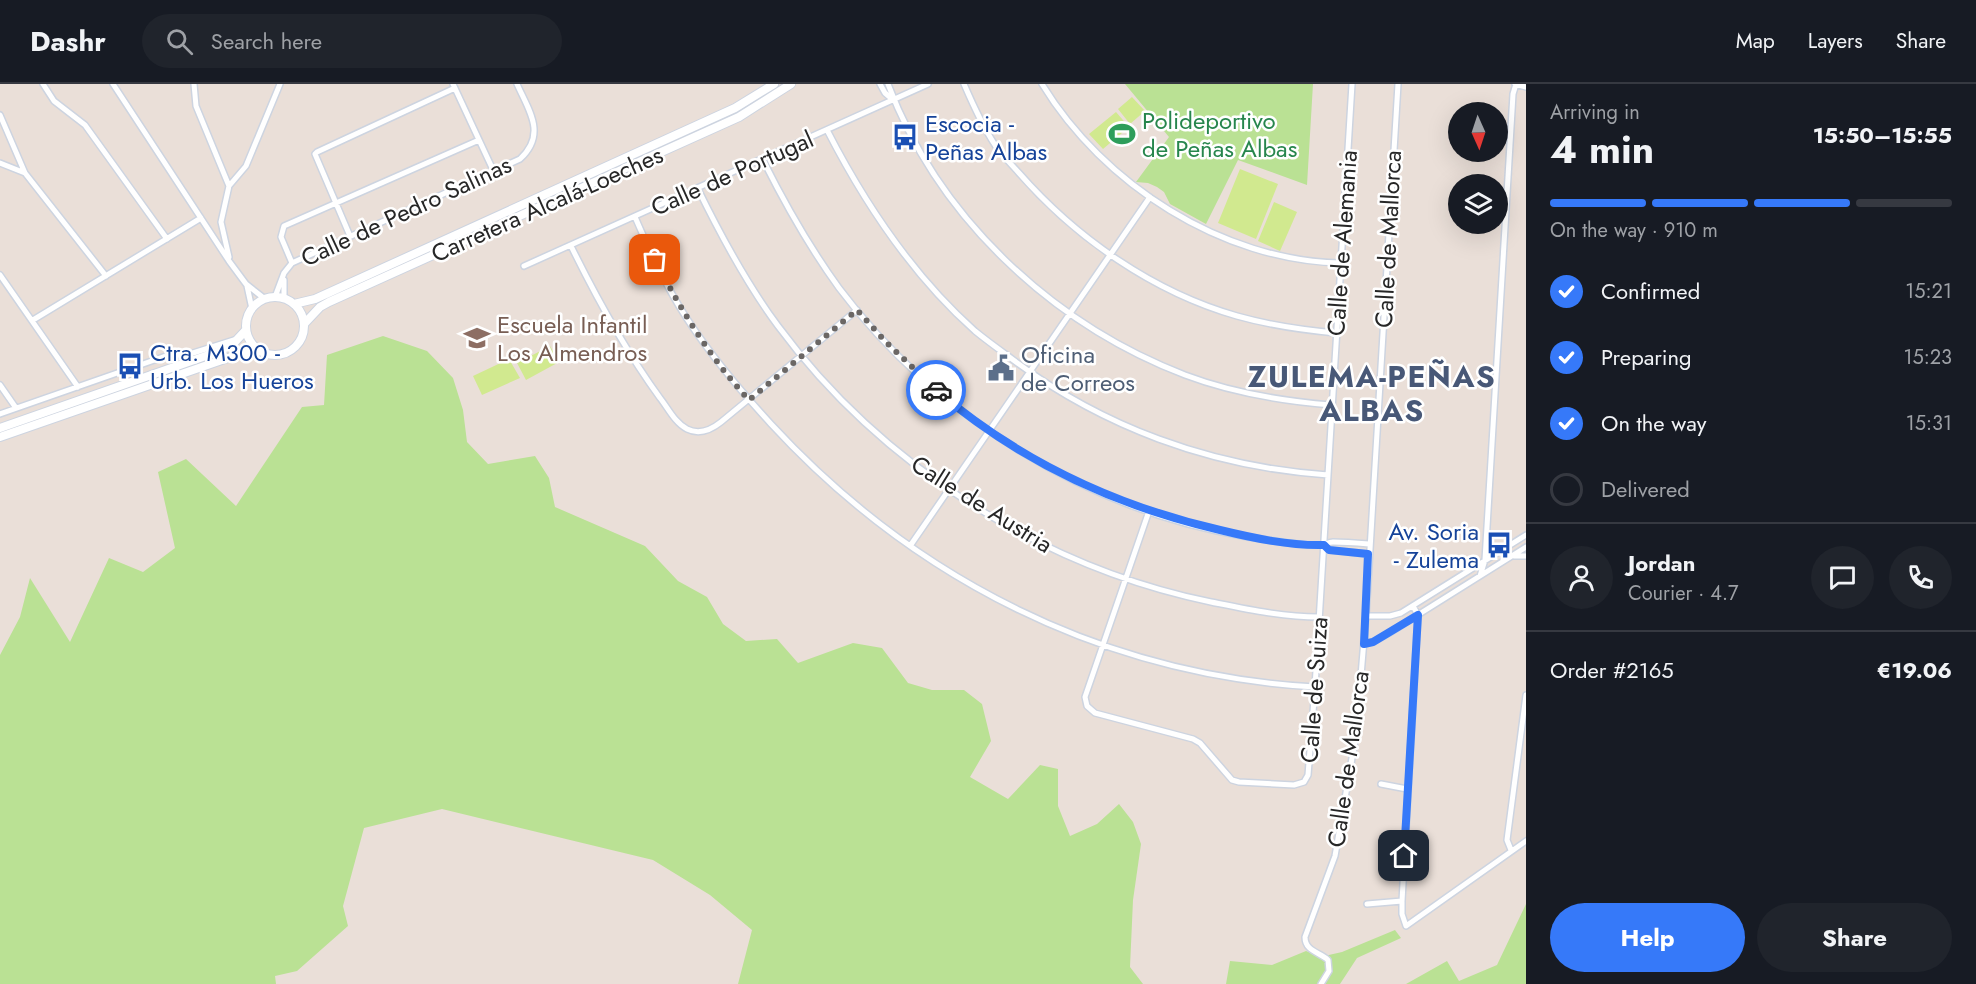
<!DOCTYPE html>
<meta charset="utf-8">
<style>
:root{--surface:#171b24;--page:#20242c;--text:#f1f3f6;--muted:#9ea1a6;--line:#363941;--accent:#3679f9}
body{margin:0;font-family:Jost,sans-serif;background:var(--page);color:var(--text);height:100vh;display:flex;flex-direction:column;font-size:22px;white-space:nowrap}
*{box-sizing:border-box;margin:0}
p{font-size:20px;color:var(--muted)}
.icon{flex:none;width:33px;height:33px;fill:none;stroke:currentColor;stroke-width:2;stroke-linecap:round;stroke-linejoin:round}
.map{position:relative;flex:1;overflow:hidden}
.drawer{display:flex;flex-direction:column;background:var(--surface);width:450px}
.drawer>*{flex:none}
.needle{width:39px;rotate:177deg}
.tools{position:absolute;left:1448px;top:18px;display:grid;gap:12px}
.tools a{display:grid;place-items:center;width:60px;height:60px;border-radius:50%;background:var(--surface);box-shadow:0 6px 24px #0002;font-size:30px}
.pin{position:absolute;display:grid;place-items:center;width:51px;height:51px;color:#fff;margin:-26px;border-radius:12px;box-shadow:0 3px 9px #0006}
.courier{position:absolute;display:grid;place-items:center;width:60px;height:60px;margin:-30px;border:4px solid #3679f9;border-radius:50%;background:#fff;color:#222;box-shadow:0 2px 8px #0007}
.head em{font-style:normal;font-weight:700}
.head div{display:flex;flex-direction:column-reverse}
.head{display:flex;align-items:center;justify-content:space-between;height:102px;padding:0 24px}
h1{font-size:39px;font-weight:700;line-height:45px}
.bar{display:grid;grid-template-columns:repeat(4,1fr);gap:9px 6px;align-content:center;height:72px;padding:0 24px}
.bar i{height:8px;border-radius:4px;background:var(--line)}
.bar .active{background:var(--accent)}
.bar p{grid-column:span 4}
.line{display:flex;align-items:center;gap:15px;padding:0 24px;border-top:2px solid var(--line)}
.line div{flex:1}
.round{display:grid;place-items:center;flex:none;width:63px;height:63px;border-radius:32px;background:var(--page)}
ol{padding:0 24px;list-style:none}
li{display:flex;align-items:center;gap:18px;height:66px}
li p{margin-inline-start:auto}
li .icon{padding:6px;border-radius:50%;background:var(--accent);color:#fff;stroke-width:4}
li:last-child{color:var(--muted)}
li i{width:33px;height:33px;border:3px solid var(--line);border-radius:50%}
.action{display:flex;gap:12px;margin-top:auto;padding:12px 24px}
.action a{flex:1;height:69px;border-radius:36px;background:var(--accent);color:#fff;font-size:24px;font-weight:700;line-height:69px;text-align:center}
.action a+a{background:var(--page);color:var(--text)}
header{display:flex;align-items:center;gap:36px;box-sizing:border-box;height:84px;padding:0 30px;background:var(--surface);border-bottom:2px solid var(--line)}
header strong{font-size:28px}
nav{display:flex;gap:33px;margin-inline-start:auto;font-size:21px}
.search{width:420px;height:54px;background:var(--page);display:flex;align-items:center;gap:15px;box-sizing:border-box;padding:0 21px;border-radius:33px;color:var(--muted);font-size:22px}
main{display:flex;flex:1;min-height:0}
.map>svg:first-child{display:block}
.green{fill:#bae194}
.pitch{fill:#d1e98f}
.lines{fill:none;stroke-linecap:round;stroke-linejoin:round}
.street-casing{stroke:#cdd4e0;stroke-width:8}
.secondary-casing{stroke:#cdd4e0;stroke-width:10}
.street{stroke:#fff;stroke-width:5}
.secondary{stroke:#fff;stroke-width:8}
.done{stroke:#6b6765;stroke-width:6;stroke-dasharray:0 10.8}
.route{stroke:#3679f9;stroke-width:8}
.labels{text-anchor:middle;dominant-baseline:central;stroke-width:5;stroke-linejoin:round;paint-order:stroke}
.leisure-label{font-size:24px;fill:#27864d;stroke:#fff;text-anchor:start}
.transit-label{font-size:24px;fill:#164399;stroke:#fff;text-anchor:start}
.street-label{font-size:24px;fill:#272727;stroke:#fff}
.education-label{font-size:24px;fill:#785e54;stroke:#fff;text-anchor:start}
.service-label{font-size:24px;fill:#4e5e75;stroke:#fff;text-anchor:start}
.district-label{font-size:30px;font-weight:bold;letter-spacing:1.5px;fill:#485877;stroke:#fff}
</style>
<header>
<strong>Dashr</strong>
<div class="search"><svg class="icon" aria-label="search" viewBox="0 0 24 24"><circle cx="10" cy="10" r="6"/><path d="M15 15l6 6"/></svg>Search here</div>
<nav><a>Map</a><a>Layers</a><a>Share</a></nav>
</header>
<main>
<div class="map">
<svg width="1526" height="900" viewBox="0 0 1526 900">
<rect width="100%" height="100%" fill="#eadfd8"/>
<path class="green" d="M1125,0H1313L1307,101L1238,76L1206,140L1170,120L1164,108L1157,103L1148,99L1136,98L1169,53Z
M383,252L427,267L453,294L463,326L467,358L488,380L535,372L549,394L555,423L645,462L678,497L707,513L723,540L746,557L777,555L798,579L853,559L882,564L908,599L932,606H964L982,620L991,657L970,693L1008,715L1040,681L1058,685V722L1070,752L1097,740L1119,720L1133,738L1141,760L1133,816L1130,883L1143,900H738L752,846L710,811L653,776L442,725L364,744L343,822L348,842L297,887L275,892L276,900H0V571L20,533L30,494L70,558L109,474L143,488L175,464L158,388L186,375L236,422L302,323L324,321L327,271Z
M1526,820V900H1406L1447,877L1459,897L1497,881Z
M1395,846L1401,854L1357,874L1340,900H1226L1230,877L1272,881L1306,867L1320,873L1342,868Z"/>
<path class="pitch" d="M1132,13L1145,27L1130,40L1118,25Z
M1116,28L1129,43L1103,65L1089,50Z
M1240,85L1278,100L1256,155L1218,139Z
M1274,118L1297,128L1280,167L1258,157Z
M550,262L559,278L526,296L517,279Z
M509,275L520,294L482,311L473,292Z"/>
<g class="lines">
<g class="street-casing">
<path id="street" d="M43,0L54,17L85,41L167,155
M113,0L229,177L246,200L265,215
M194,0L196,22L229,102L221,138L229,173
M453,0L494,88
M880,0L885,9L892,15
M888,0C938,133 1052,240 1185,291C1230,308 1282,317 1331,321
M964,0C973,21 982,41 995,61C1002,71 1011,80 1019,89C1076,154 1153,208 1237,232C1269,241 1303,246 1336,249
M1042,0C1103,100 1222,177 1341,179
M1515,0L1526,3
M0,31L25,89
M827,46C865,120 913,192 975,247C986,256 997,264 1008,272C1101,343 1211,383 1328,391
M763,76C785,120 810,164 839,204C936,333 1089,427 1248,453C1271,456 1297,462 1320,461C1325,461 1328,458 1333,458C1345,458 1357,459 1369,460
M0,79L25,89L106,192
M229,102L246,82L280,0
M698,105C721,152 746,199 778,242C881,381 1041,483 1211,518C1246,525 1283,533 1319,533
M635,133C648,163 662,194 679,222C705,265 737,303 771,340C914,495 1103,591 1315,603
M350,152L315,70L317,68L455,4
M571,162C597,215 625,266 660,314C668,324 675,339 687,345C699,351 711,346 721,338L857,226
M292,179L281,153L284,142L479,56
M524,182L928,0
M0,191L78,303
M284,196V215
M247,202L252,225
M275,213L284,189L292,179L520,75C547,50 529,27 517,0
M33,236L201,134
M0,301L16,324
M0,330L163,273L193,269L234,256
M1149,427L1085,613L1087,622L1095,629L1193,655L1200,659L1232,696L1239,698L1294,701L1304,698L1308,691L1315,603L1352,0
M1324,461L1329,466L1368,470
M910,462L1150,113
M1514,472H1526
M1480,492L1485,476L1513,10L1516,0
M1413,522L1418,531L1402,817V830L1406,842L1526,757
M1366,532H1390L1401,529L1526,451
M1364,560L1373,558L1389,549L1526,463
M1381,700L1407,705
M1511,766L1507,756L1526,611
M1367,820L1402,817
M1321,900L1329,887L1328,876C1319,868 1305,867 1305,853L1335,772L1356,651L1366,532L1398,0"/>
</g>
<g class="secondary-casing">
<path id="secondary" d="M246 242a29 29 0 1 1 58 0a29 29 0 1 1-58 0Z
M294,220L315,215L735,24L774,0
M304,240L320,223L329,218L739,33L791,0
M0,344L217,268L233,260L246,246
M0,353L219,277L240,270L261,267"/>
</g>
<use href="#street" class="street"/>
<use href="#secondary" class="secondary"/>
</g>
<g class="lines">
<path class="done" d="M655,176C681,226 710,274 749,316L857,226L885,257L936,306"/>
<path class="route" d="M936,306C1018,376 1116,422 1220,446C1253,454 1290,462 1324,461L1329,466L1368,470L1364,560L1373,558L1418,531L1404,772"/>
</g>
<defs>
<g id="stadium-bare" transform="scale(2.07)"><path d="M0-5a6.5 5 0 1 0 0 10a6.5 5 0 1 0 0-10ZM-3.5-1.8h7v3.6h-7Z" fill="#2e9e5b" stroke="#fff" stroke-width="2.5" paint-order="stroke"/></g>
<g id="bus-bare" transform="scale(2.07)"><path d="M-5-6H5V4H4V6H2V4H-2V6H-4V4H-5ZM-3.5-4V0h7V-4ZM-3.5 1.2v1.5H-2V1.2ZM2 1.2v1.5H3.5V1.2Z" fill="#1a4fb4" stroke="#fff" stroke-width="2.5" paint-order="stroke"/></g>
<g id="school-bare" transform="scale(2.07)"><path d="M0-5L7-2L0 1L-7-2ZM-4 1L0 2.5L4 1V4Q0 6-4 4Z" fill="#8d6e63" stroke="#fff" stroke-width="2.5" paint-order="stroke"/></g>
<g id="civic-bare" transform="scale(2.07)"><path d="M-.6-6.5H3V-4.5H.6V-3L4-1V1h2V6H-6V1h2V-1L-.6-3ZM-1.2 2.5V6h2.4V2.5Z" fill="#5c6f8a" stroke="#fff" stroke-width="2.5" paint-order="stroke"/></g>
</defs>
<g fill-rule="evenodd">
<use href="#stadium-bare" x="1122" y="50"/>
<use href="#bus-bare" x="905" y="53"/>
<use href="#school-bare" x="477" y="254"/>
<use href="#bus-bare" x="130" y="282"/>
<use href="#civic-bare" x="1001" y="284"/>
<use href="#bus-bare" x="1499" y="461"/>
</g>
<g class="labels">
<g class="leisure-label">
<text x="1142" y="36">Polideportivo<tspan x="1142" dy="28">de Peñas Albas</tspan></text>
</g>
<g class="transit-label">
<text x="925" y="39">Escocia -<tspan x="925" dy="28">Peñas Albas</tspan></text>
<text x="150" y="268">Ctra. M300 -<tspan x="150" dy="28">Urb. Los Hueros</tspan></text>
<text x="1479" y="447" text-anchor="end">Av. Soria<tspan x="1479" dy="28">- Zulema</tspan></text>
</g>
<g class="street-label">
<text transform="translate(732 89) rotate(-24)">Calle de Portugal</text>
<text transform="translate(547 120) rotate(-24)">Carretera Alcalá-Loeches</text>
<text transform="translate(406 127) rotate(-25)">Calle de Pedro Salinas</text>
<text transform="translate(1388 155) rotate(-87)">Calle de Mallorca</text>
<text transform="translate(1342 159) rotate(-86)">Calle de Alemania</text>
<text transform="translate(982 420) rotate(32)">Calle de Austria</text>
<text transform="translate(1314 606) rotate(-86)">Calle de Suiza</text>
<text transform="translate(1348 675) rotate(-82)">Calle de Mallorca</text>
</g>
<g class="education-label">
<text x="497" y="240">Escuela Infantil<tspan x="497" dy="28">Los Almendros</tspan></text>
</g>
<g class="service-label">
<text x="1021" y="270">Oficina<tspan x="1021" dy="28">de Correos</tspan></text>
</g>
<g class="district-label">
<text x="1372" y="292">ZULEMA-PEÑAS<tspan x="1372" dy="34">ALBAS</tspan></text>
</g>
</g>
</svg>
<div class="tools">
<a><svg class="needle" viewBox="-14 -14 28 28"><path d="M0-13l5 13h-10z" fill="#e53935"/><path d="M0 13l5-13h-10z" fill="#9ea1a6"/></svg></a>
<a><svg class="icon" aria-label="layers" viewBox="0 0 24 24"><path d="M12 4l9 5-9 5-9-5zM3 14l9 5 9-5"/></svg></a>
</div>
<div class="pin" style="left:655px;top:176px;background:#ea580c"><svg class="icon" aria-label="bag" viewBox="0 0 24 24"><path d="M5 8h14l-1 12H6zM9 8a3 3 0 0 1 6 0"/></svg></div>
<div class="pin" style="left:1404px;top:772px;background:#1f2937"><svg class="icon" aria-label="home" viewBox="0 0 24 24"><path d="M3 11l9-7 9 7M6 9v11h12V9"/></svg></div>
<div class="courier" style="left:936px;top:306px"><svg class="icon" aria-label="car" viewBox="0 0 24 24"><path d="M5 17H2v-5l4-1 3-4h7l3 4 3 1v5h-3M9 17h6M6 11h13"/><circle cx="7" cy="17" r="2"/><circle cx="17" cy="17" r="2"/></svg></div>
</div>
<section class="drawer">
<div class="head"><div><h1>4 min</h1><p>Arriving in</p></div><em>15:50–15:55</em></div>
<div class="bar"><i class="active"></i><i class="active"></i><i class="active"></i><i></i><p>On the way · 910 m</p></div>
<ol>
<li><svg class="icon" aria-label="check" viewBox="0 0 24 24"><path d="M5 12l5 5 9-10"/></svg>Confirmed<p>15:21</p></li>
<li><svg class="icon" aria-label="check" viewBox="0 0 24 24"><path d="M5 12l5 5 9-10"/></svg>Preparing<p>15:23</p></li>
<li><svg class="icon" aria-label="check" viewBox="0 0 24 24"><path d="M5 12l5 5 9-10"/></svg>On the way<p>15:31</p></li>
<li><i></i>Delivered</li>
</ol>
<div class="line" style="height:108px"><a class="round"><svg class="icon" aria-label="person" viewBox="0 0 24 24"><circle cx="12" cy="8" r="4"/><path d="M4 21q1-7 8-7t8 7"/></svg></a><div><b>Jordan</b><p>Courier · 4.7</p></div><a class="round"><svg class="icon" aria-label="chat" viewBox="0 0 24 24"><path d="M4 5h16v11H9l-5 4z"/></svg></a><a class="round"><svg class="icon" aria-label="phone" viewBox="0 0 24 24"><path d="M5 4h4l2 5-3 2q2 4 5 5l2-3 5 2v4C11 20 4 13 5 4z"/></svg></a></div>
<div class="line" style="height:78px"><div>Order #2165</div><b>€19.06</b></div>
<div class="action"><a>Help</a><a>Share</a></div>
</section>
</main>
